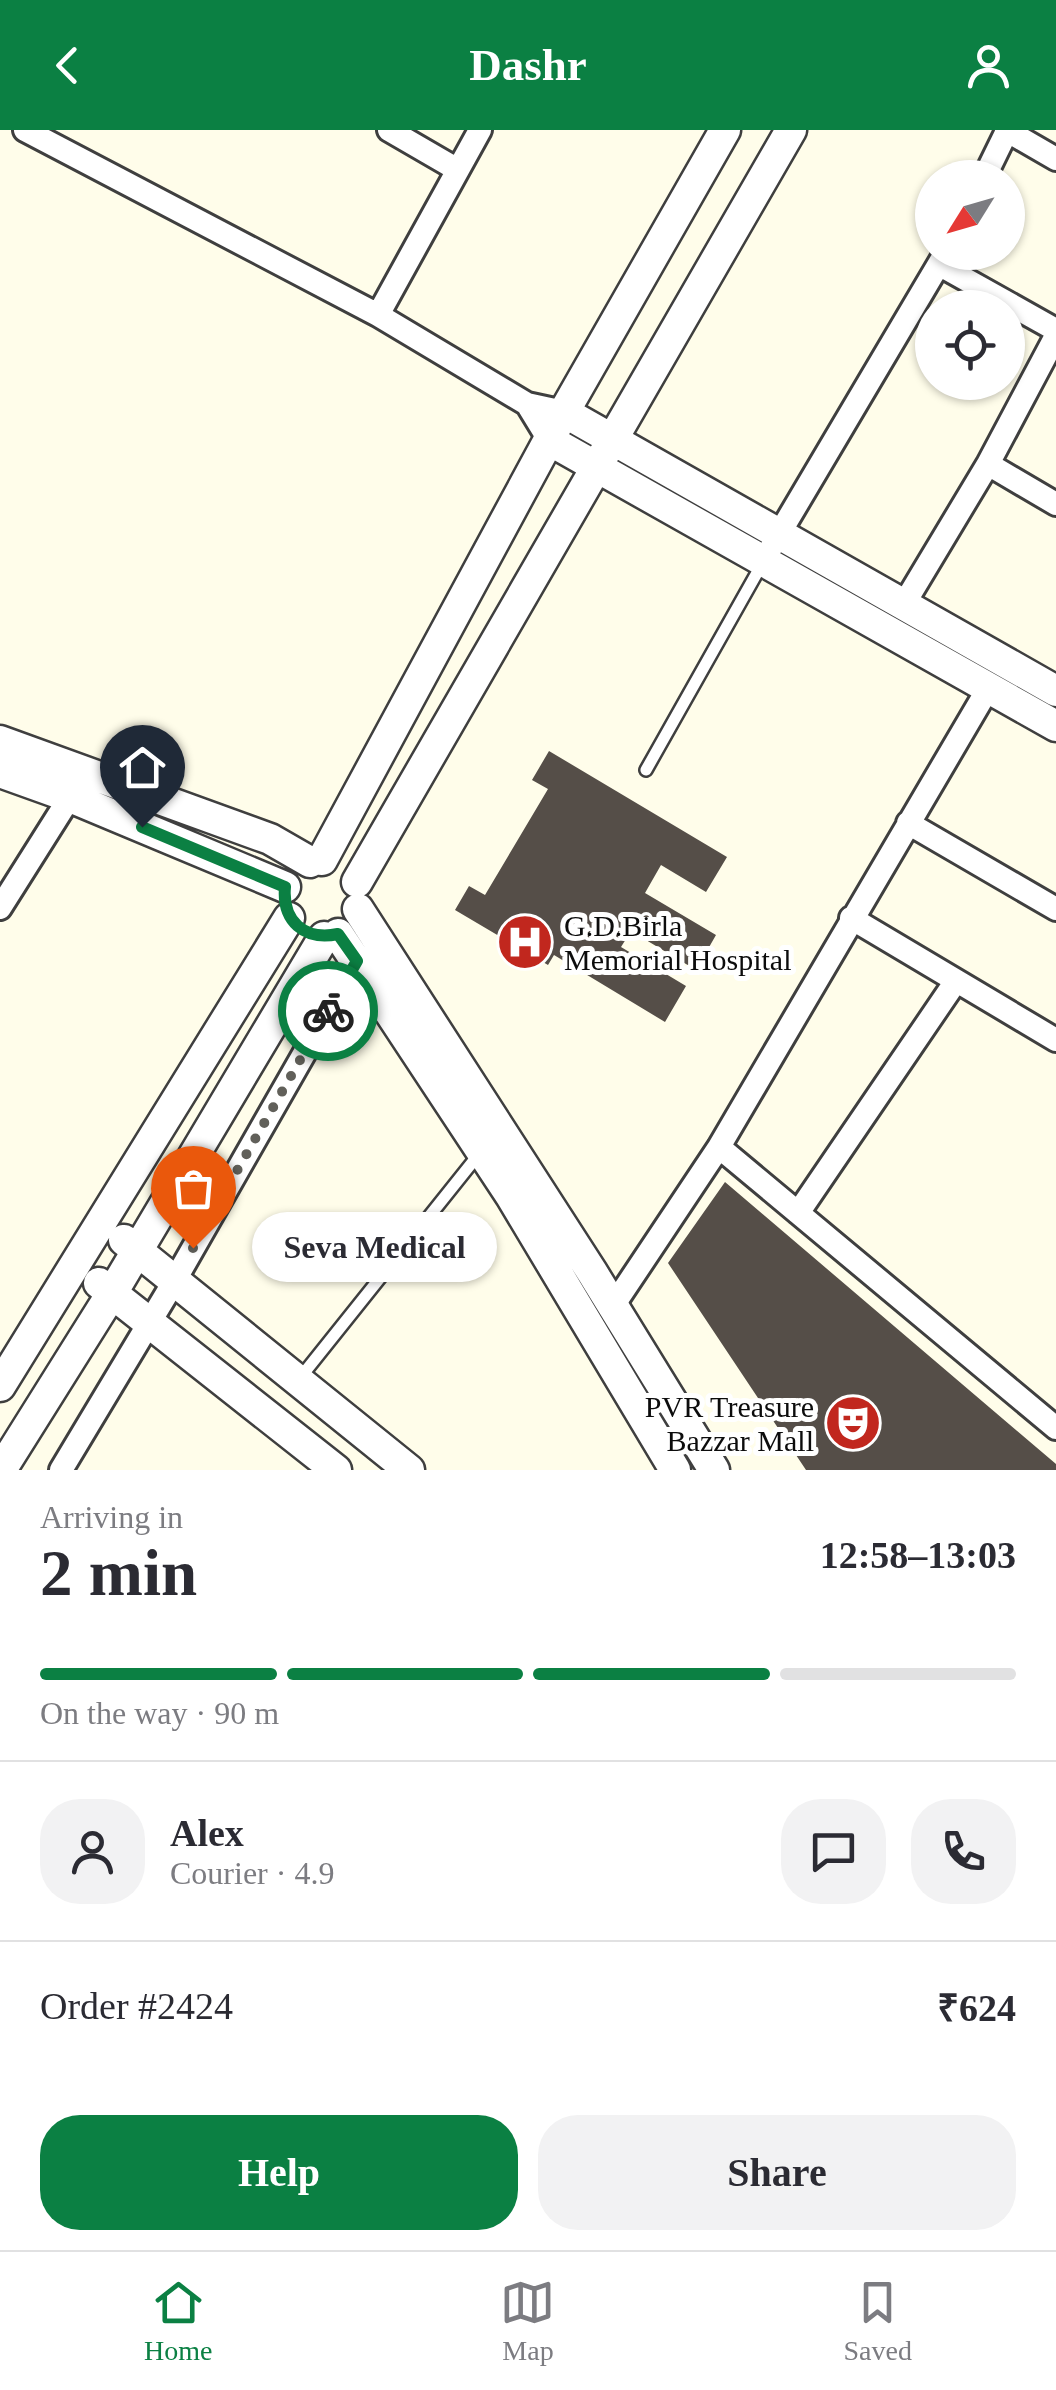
<!DOCTYPE html>
<meta charset="utf-8">
<style>
:root{--surface:#fff;--page:#f2f2f3;--text:#2b2b33;--muted:#7c7c81;--line:#e1e1e2;--accent:#0b8043}
body{margin:0;font-family:Georgia,serif;background:var(--page);color:var(--text);height:100vh;display:flex;flex-direction:column;font-size:38px;white-space:nowrap}
*{box-sizing:border-box;margin:0}
p{font-size:32px;color:var(--muted)}
.icon{flex:none;width:55px;height:55px;fill:none;stroke:currentColor;stroke-width:2;stroke-linecap:round;stroke-linejoin:round}
.map{position:relative;height:1340px;overflow:hidden}
.panel{display:flex;flex-direction:column;background:var(--surface);flex:1}
.panel>*{flex:none}
.needle{width:65px;rotate:233deg}
.tools{position:absolute;left:915px;top:30px;display:grid;gap:20px}
.tools a{display:grid;place-items:center;width:110px;height:110px;border-radius:50%;background:var(--surface);box-shadow:0 2px 8px #0004;font-size:50px}
.pin{position:absolute;display:grid;place-items:center;width:85px;height:85px;color:#fff;margin:-102px -42px;border-radius:50% 50% 50% 0;rotate:-45deg;box-shadow:0 0 10px #0007}
.pin .icon{rotate:45deg}
.courier{position:absolute;display:grid;place-items:center;width:100px;height:100px;margin:-50px;border:8px solid #0b8043;border-radius:50%;background:#fff;color:#222;box-shadow:0 2px 12px #0007}
.bubble{position:absolute;height:70px;border-radius:35px;background:var(--surface);box-shadow:0 2px 8px #0004;font-size:32px;font-weight:700;line-height:70px;text-align:center}
.summary em{font-style:normal;font-weight:700}
.summary div{display:flex;flex-direction:column-reverse}
.summary{display:flex;align-items:center;justify-content:space-between;height:170px;padding:0 40px}
h1{font-size:65px;font-weight:700;line-height:75px}
.bar{display:grid;grid-template-columns:repeat(4,1fr);gap:15px 10px;align-content:center;height:120px;padding:0 40px}
.bar i{height:12px;border-radius:8px;background:var(--line)}
.bar .current{background:var(--accent)}
.bar p{grid-column:span 4}
.line{display:flex;align-items:center;gap:25px;padding:0 40px;border-top:2px solid var(--line)}
.line div{flex:1}
.round{display:grid;place-items:center;flex:none;width:105px;height:105px;border-radius:40px;background:var(--page)}
.button{display:flex;gap:20px;margin-top:auto;padding:20px 40px}
.button a{flex:1;height:115px;border-radius:40px;background:var(--accent);color:#fff;font-size:40px;font-weight:700;line-height:115px;text-align:center}
.button a+a{background:var(--page);color:var(--text)}
header{display:flex;justify-content:space-between;align-items:center;height:130px;padding:0 40px;background:var(--accent);color:#fff;font-size:45px;font-weight:700}
.menu{display:flex;justify-content:space-around;align-items:center;height:140px;border-top:2px solid var(--line);background:var(--surface);font-size:28px;color:var(--muted)}
.menu a{display:grid;justify-items:center;gap:5px}
.menu .current{color:var(--accent)}
.map>svg:first-child{display:block}
.building{fill:#554e48}
.lines{fill:none;stroke-linecap:round;stroke-linejoin:round}
.service-casing{stroke:#3f3f3f;stroke-width:16}
.minor-casing{stroke:#3f3f3f;stroke-width:28}
.tertiary-casing{stroke:#3f3f3f;stroke-width:35}
.service{stroke:#fff;stroke-width:11}
.minor{stroke:#fff;stroke-width:22}
.tertiary{stroke:#fff;stroke-width:30}
.done{stroke:#61605a;stroke-width:10;stroke-dasharray:0 18}
.route{stroke:#0b8043;stroke-width:12}
.labels{text-anchor:middle;dominant-baseline:central;stroke-width:10;stroke-linejoin:round;paint-order:stroke}
.poi-label{font-size:30px;fill:#0c0c0c;stroke:#fff;text-anchor:start}
</style>
<header><svg class="icon" aria-label="back" viewBox="0 0 24 24"><path d="M15 5l-7 7 7 7"/></svg>Dashr<svg class="icon" aria-label="person" viewBox="0 0 24 24"><circle cx="12" cy="8" r="4"/><path d="M4 21q1-7 8-7t8 7"/></svg></header>
<div class="map">
<svg width="1056" height="1340" viewBox="0 0 1056 1340">
<rect width="100%" height="100%" fill="#fffdea"/>
<path class="building" d="M549,621L727,727L706,762L661,735L645,763L716,805L696,840L631,801L621,817L686,856L665,892L554,825L548,835L455,780L469,756L485,765L548,659L532,650Z
M725,1052L1056,1334V1340H806L668,1133Z"/>
<g class="lines">
<g class="service-casing">
<path id="service" d="M646,640L762,434
M300,1248L479,1024"/>
</g>
<g class="minor-casing">
<path id="minor" d="M25,0L378,185L527,274
M389,0L458,40
M1006,0L1056,29
M984,48L1007,1
M940,135L1056,200
M378,185L480,0
M549,310L527,274L564,282
M988,334L1056,206
M772,416L946,122
M904,474L988,334L1056,374
M908,693L1056,779
M0,778L70,667
M851,788L1056,910
M719,1017L1056,1298
M798,1083L956,851
M613,1176L719,1017L989,557
M61,1340L175,1150L357,831"/>
</g>
<g class="tertiary-casing">
<path id="tertiary" d="M564,282L1056,561
M549,310L1056,596
M0,611L270,709L310,732
M0,642L70,667L285,757
M322,730L564,282L725,0
M357,752L791,0
M358,779L592,1142L714,1340
M338,804L511,1066L675,1340
M124,1110L409,1340
M99,1153L336,1340
M0,1256L289,788
M1,1340L112,1163L324,807"/>
</g>
<use href="#service" class="service"/>
<use href="#minor" class="minor"/>
<use href="#tertiary" class="tertiary"/>
</g>
<g class="lines">
<path class="done" d="M193,1118L328,881"/>
<path class="route" d="M142,697L285,757C282,791 304,811 338,804L357,831L328,881"/>
</g>
<defs>
<g id="hospital-disc" transform="scale(2.875)"><circle r="9.5" fill="#c1271e" stroke="#fff"/><path d="M-5-5h3v3.5h4V-5h3V5h-3V1.5h-4V5h-3Z" fill="#fff"/></g>
<g id="theatre-disc" transform="scale(2.875)"><circle r="9.5" fill="#c1271e" stroke="#fff"/><path d="M-5-5.5Q0-4 5-5.5V0Q5 5 0 6Q-5 5-5 0ZM-3.3-2.5H-1v1.5H-3.3ZM1-2.5H3.3v1.5H1ZM-2.8 1Q0 5.5 2.8 1Z" fill="#fff"/></g>
</defs>
<g fill-rule="evenodd">
<use href="#hospital-disc" x="525" y="812"/>
<use href="#theatre-disc" x="853" y="1293"/>
</g>
<g class="labels">
<g class="poi-label">
<text x="564" y="795">G.D.Birla<tspan x="564" dy="34">Memorial Hospital</tspan></text>
<text x="814" y="1276" text-anchor="end">PVR Treasure<tspan x="814" dy="34">Bazzar Mall</tspan></text>
</g>
</g>
</svg>
<div class="tools">
<a><svg class="needle" viewBox="-14 -14 28 28"><path d="M0-13l5 13h-10z" fill="#e53935"/><path d="M0 13l5-13h-10z" fill="#7c7c81"/></svg></a>
<a><svg class="icon" aria-label="locate" viewBox="0 0 24 24"><circle cx="12" cy="12" r="6"/><path d="M12 2v4M12 18v4M2 12h4M18 12h4"/></svg></a>
</div>
<div class="pin" style="left:193px;top:1118px;background:#ea580c"><svg class="icon" aria-label="bag" viewBox="0 0 24 24"><path d="M5 8h14l-1 12H6zM9 8a3 3 0 0 1 6 0"/></svg></div>
<div class="pin" style="left:142px;top:697px;background:#1f2937"><svg class="icon" aria-label="home" viewBox="0 0 24 24"><path d="M3 11l9-7 9 7M6 9v11h12V9"/></svg></div>
<div class="courier" style="left:328px;top:881px"><svg class="icon" aria-label="bike" viewBox="0 0 24 24"><circle cx="6" cy="16" r="4"/><circle cx="18" cy="16" r="4"/><path d="M6 16l4-8h5l3 8M10 8l3 8H6M13 5h3"/></svg></div>
<div class="bubble" style="left:252px;top:1082px;width:245px">Seva Medical</div>
</div>
<section class="panel">
<div class="summary"><div><h1>2 min</h1><p>Arriving in</p></div><em>12:58–13:03</em></div>
<div class="bar"><i class="current"></i><i class="current"></i><i class="current"></i><i></i><p>On the way · 90 m</p></div>
<div class="line" style="height:180px"><a class="round"><svg class="icon" aria-label="person" viewBox="0 0 24 24"><circle cx="12" cy="8" r="4"/><path d="M4 21q1-7 8-7t8 7"/></svg></a><div><b>Alex</b><p>Courier · 4.9</p></div><a class="round"><svg class="icon" aria-label="chat" viewBox="0 0 24 24"><path d="M4 5h16v11H9l-5 4z"/></svg></a><a class="round"><svg class="icon" aria-label="phone" viewBox="0 0 24 24"><path d="M5 4h4l2 5-3 2q2 4 5 5l2-3 5 2v4C11 20 4 13 5 4z"/></svg></a></div>
<div class="line" style="height:130px"><div>Order #2424</div><b>₹624</b></div>
<div class="button"><a>Help</a><a>Share</a></div>
</section>
<nav class="menu">
<a class="current"><svg class="icon" aria-label="home" viewBox="0 0 24 24"><path d="M3 11l9-7 9 7M6 9v11h12V9"/></svg>Home</a>
<a><svg class="icon" aria-label="map" viewBox="0 0 24 24"><path d="M3 6l6-2 6 2 6-2v14l-6 2-6-2-6 2zM9 4v14M15 6v14"/></svg>Map</a>
<a><svg class="icon" aria-label="saved" viewBox="0 0 24 24"><path d="M7 4h10v16l-5-4-5 4z"/></svg>Saved</a>
</nav>
